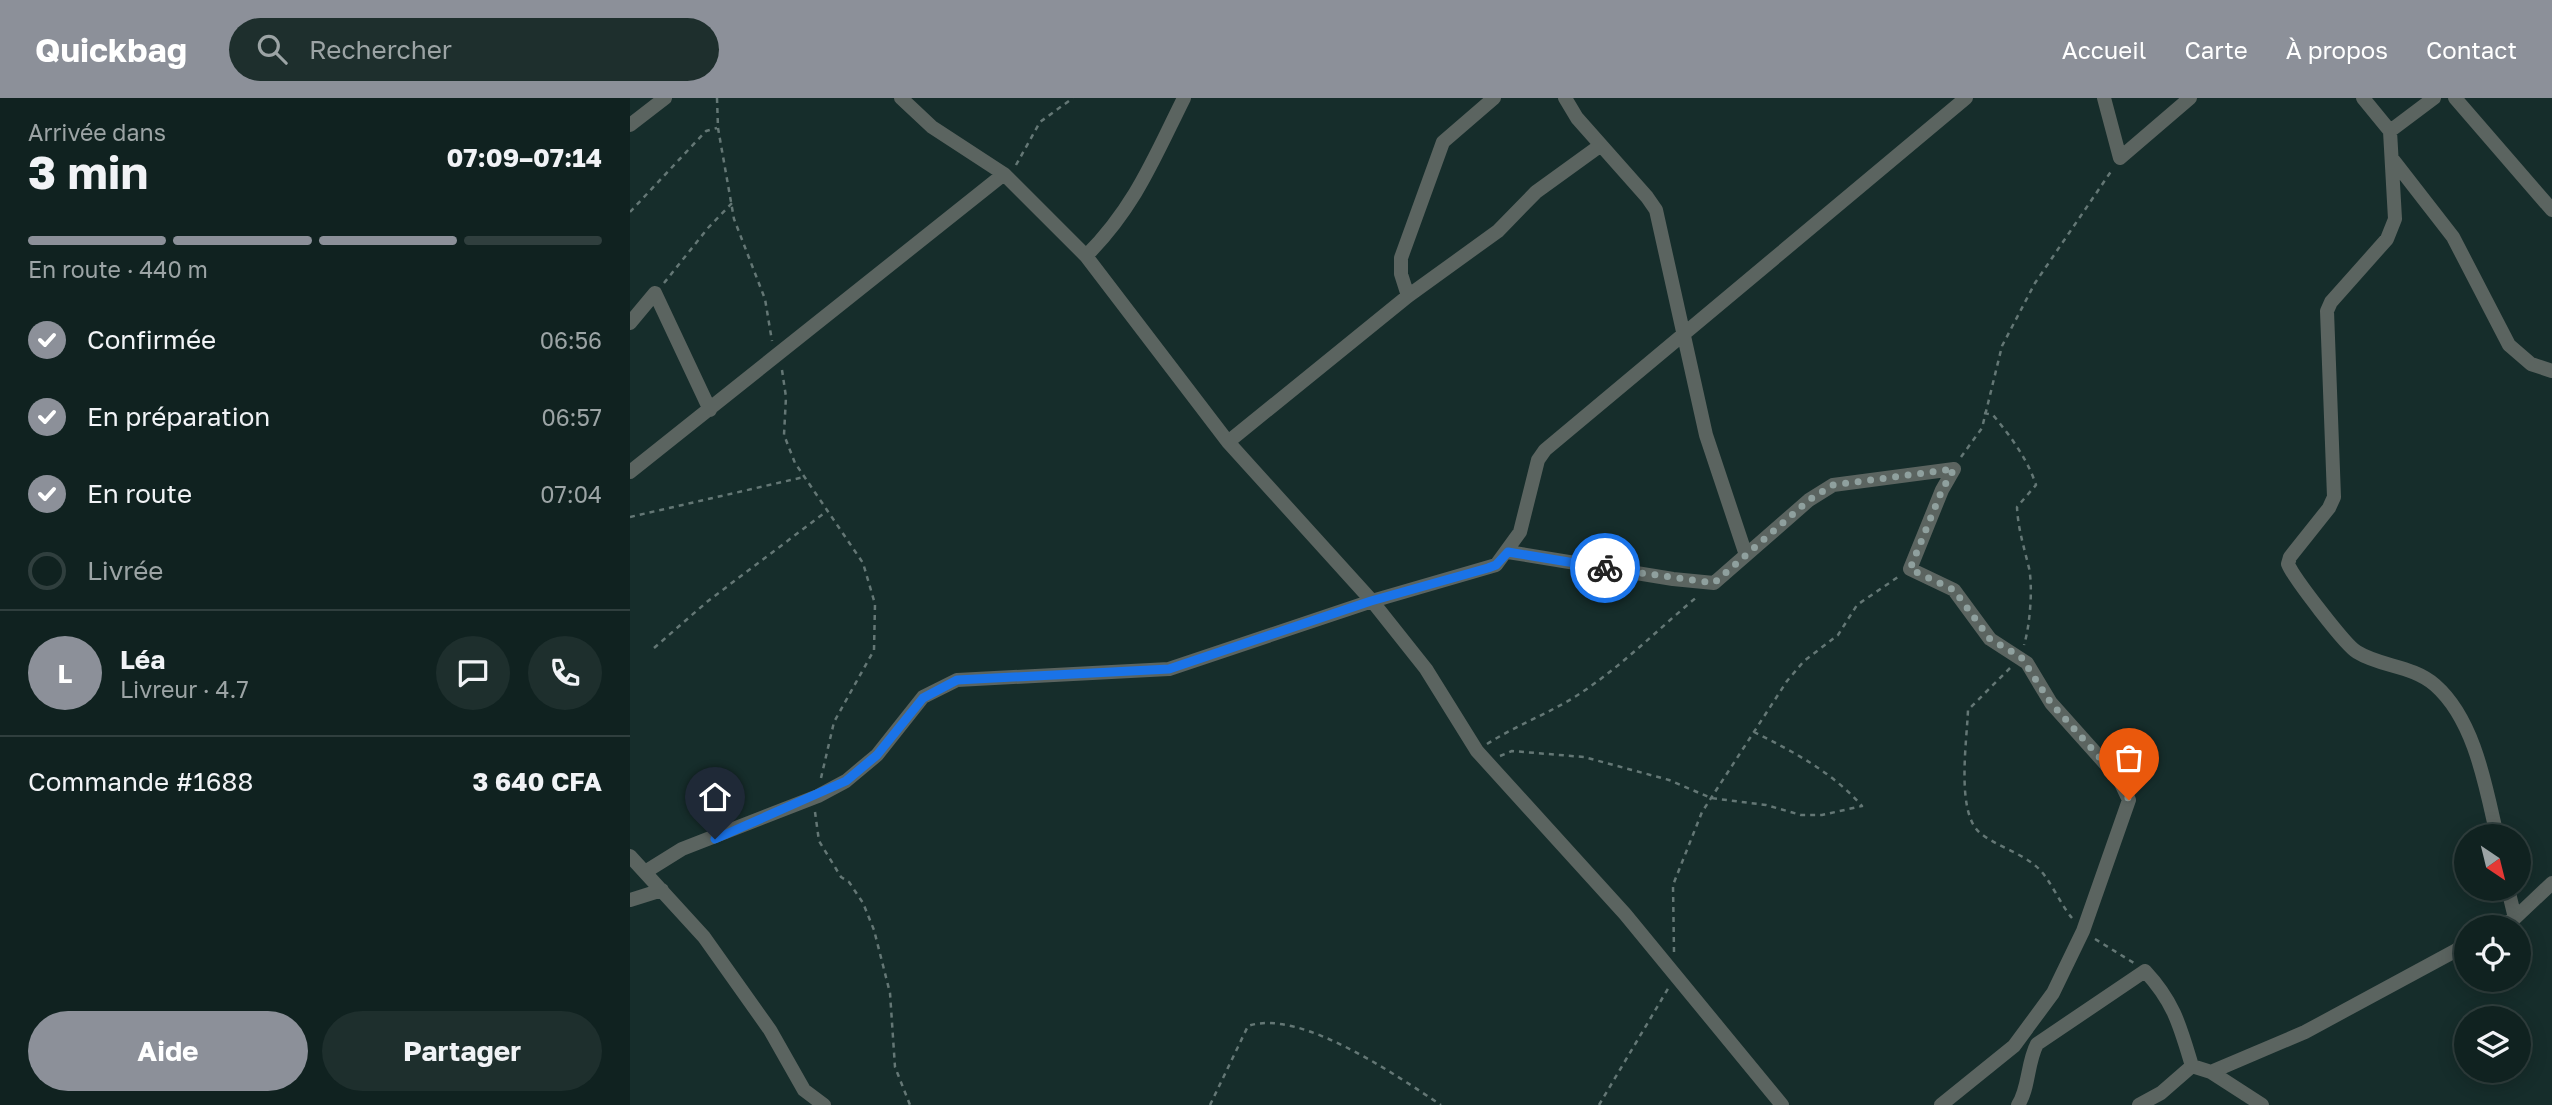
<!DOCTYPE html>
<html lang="fr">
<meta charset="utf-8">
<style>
:root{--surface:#102220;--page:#1e2f2d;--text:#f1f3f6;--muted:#9ca4a5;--line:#303f3e;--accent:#8c9099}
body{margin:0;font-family:"Golos Text",sans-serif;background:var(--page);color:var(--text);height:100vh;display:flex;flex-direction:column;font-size:26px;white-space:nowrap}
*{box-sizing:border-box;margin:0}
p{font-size:23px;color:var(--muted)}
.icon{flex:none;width:38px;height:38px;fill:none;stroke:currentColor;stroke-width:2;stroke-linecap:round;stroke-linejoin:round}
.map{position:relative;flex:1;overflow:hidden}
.sheet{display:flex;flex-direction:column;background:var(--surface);width:630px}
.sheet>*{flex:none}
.needle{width:46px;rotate:145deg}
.fabs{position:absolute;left:1824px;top:726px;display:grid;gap:14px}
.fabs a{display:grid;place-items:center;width:77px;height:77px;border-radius:50%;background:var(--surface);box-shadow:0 4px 18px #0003,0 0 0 2px var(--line);font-size:35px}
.pin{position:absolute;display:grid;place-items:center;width:60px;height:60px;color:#fff;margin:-72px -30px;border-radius:50% 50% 50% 0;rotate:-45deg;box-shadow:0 0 7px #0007}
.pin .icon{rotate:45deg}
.courier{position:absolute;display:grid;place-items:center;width:70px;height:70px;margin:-35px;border:5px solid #1a73e8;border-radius:50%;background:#fff;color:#222;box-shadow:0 2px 9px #0007}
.overview em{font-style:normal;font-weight:700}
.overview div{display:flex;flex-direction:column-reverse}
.overview{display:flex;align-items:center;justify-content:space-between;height:119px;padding:0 28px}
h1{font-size:46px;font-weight:700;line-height:52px}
.bar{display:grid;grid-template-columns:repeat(4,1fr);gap:10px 7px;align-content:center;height:84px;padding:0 28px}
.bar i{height:9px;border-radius:5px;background:var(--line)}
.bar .on{background:var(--accent)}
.bar p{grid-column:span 4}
.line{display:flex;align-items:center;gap:18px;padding:0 28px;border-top:2px solid var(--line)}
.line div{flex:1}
.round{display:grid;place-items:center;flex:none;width:74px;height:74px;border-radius:37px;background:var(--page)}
ol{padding:0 28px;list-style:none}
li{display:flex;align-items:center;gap:21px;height:77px}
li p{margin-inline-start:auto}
li .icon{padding:7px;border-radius:50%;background:var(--accent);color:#fff;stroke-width:4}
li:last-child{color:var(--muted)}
li i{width:38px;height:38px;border:4px solid var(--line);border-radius:50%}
.action{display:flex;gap:14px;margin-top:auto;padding:14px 28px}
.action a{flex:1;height:80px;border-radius:42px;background:var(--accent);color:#fff;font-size:28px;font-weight:700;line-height:80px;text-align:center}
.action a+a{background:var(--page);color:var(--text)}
header{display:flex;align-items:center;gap:42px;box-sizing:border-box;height:98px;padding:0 35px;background:var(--accent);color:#fff}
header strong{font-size:33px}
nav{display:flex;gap:38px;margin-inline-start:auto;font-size:24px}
.search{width:490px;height:63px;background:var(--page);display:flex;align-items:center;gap:18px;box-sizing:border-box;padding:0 24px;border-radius:38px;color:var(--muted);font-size:26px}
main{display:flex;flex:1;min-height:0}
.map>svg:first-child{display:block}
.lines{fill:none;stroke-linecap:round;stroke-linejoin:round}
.path{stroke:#647775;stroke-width:2.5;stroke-dasharray:5 5;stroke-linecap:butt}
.street{stroke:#5b6460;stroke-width:14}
.done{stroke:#8fa09e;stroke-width:7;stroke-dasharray:0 12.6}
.route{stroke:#1a73e8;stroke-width:9}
</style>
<header>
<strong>Quickbag</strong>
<div class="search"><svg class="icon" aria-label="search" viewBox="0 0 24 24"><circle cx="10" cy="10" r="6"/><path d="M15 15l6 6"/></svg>Rechercher</div>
<nav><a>Accueil</a><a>Carte</a><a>À propos</a><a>Contact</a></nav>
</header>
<main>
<section class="sheet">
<div class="overview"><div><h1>3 min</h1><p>Arrivée dans</p></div><em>07:09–07:14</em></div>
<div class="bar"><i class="on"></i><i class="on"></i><i class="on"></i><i></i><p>En route · 440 m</p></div>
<ol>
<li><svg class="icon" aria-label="check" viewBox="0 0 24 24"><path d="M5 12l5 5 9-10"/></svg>Confirmée<p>06:56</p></li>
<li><svg class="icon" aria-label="check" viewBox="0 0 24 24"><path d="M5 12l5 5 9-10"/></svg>En préparation<p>06:57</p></li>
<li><svg class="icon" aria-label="check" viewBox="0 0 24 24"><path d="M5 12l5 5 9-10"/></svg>En route<p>07:04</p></li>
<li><i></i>Livrée</li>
</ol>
<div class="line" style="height:126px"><b class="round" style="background:var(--accent);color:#fff">L</b><div><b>Léa</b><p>Livreur · 4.7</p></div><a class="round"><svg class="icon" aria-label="chat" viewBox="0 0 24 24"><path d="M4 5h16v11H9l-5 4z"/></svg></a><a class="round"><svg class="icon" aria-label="phone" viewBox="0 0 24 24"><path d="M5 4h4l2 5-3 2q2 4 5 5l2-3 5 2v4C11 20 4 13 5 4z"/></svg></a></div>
<div class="line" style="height:91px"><div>Commande #1688</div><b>3 640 CFA</b></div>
<div class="action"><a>Aide</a><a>Partager</a></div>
</section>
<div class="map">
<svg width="1922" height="1007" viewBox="0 0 1922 1007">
<rect width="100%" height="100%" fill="#162d2b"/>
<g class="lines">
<path class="path" d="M87,0L88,30L104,121L135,201L142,243
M386,67L410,24L443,0
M0,114L76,33L87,30
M34,185L78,130L102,105
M152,272L156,299L154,337L165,365L233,465L245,506L244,552L204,624L191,680
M1354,315L1363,317C1381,339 1397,360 1406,387L1387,409C1388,431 1394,449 1399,470C1403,489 1400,528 1394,547
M1331,359L1352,330L1372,248L1405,185L1482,72
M0,419L174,379
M24,550L78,503L197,413
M1380,570L1338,612C1337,642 1326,713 1349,734C1365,748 1393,755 1409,771C1419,780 1431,807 1442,820
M857,646C885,628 915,617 943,600C988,572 1027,532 1068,498
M870,658L882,653L954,659L1039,682L1081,700L1136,707L1171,717H1192L1232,708C1202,674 1164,654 1124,634
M185,714L189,743L211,779L219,784L233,805L244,832L260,895L265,969L280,1007
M1465,841L1504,865
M1044,854L1043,787L1072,714L1157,583L1174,563L1208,537L1227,507L1268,479
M580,1007L618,928C670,910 767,978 811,1007
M969,1007L1039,889"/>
<path class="street" d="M271,0L302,29L374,76
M935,0L947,20L1017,99L1026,112L1076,337L1116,457
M1474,0L1490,60L1560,0
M1733,0L1760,33L1765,121L1757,141L1701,204L1697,213L1704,399L1699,410L1660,459L1658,466C1663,479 1716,548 1727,554C1751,569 1782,567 1805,587C1845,622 1856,690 1867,738
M1825,0L1922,112
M0,27L35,0
M1760,33L1804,0
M1764,63L1823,139L1879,247L1901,266L1922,273
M456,158C505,109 524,60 554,0
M778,198L868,133L906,94L971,47
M0,225L25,195L80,312
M598,344L778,198L771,176V160L813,44L864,0
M0,374L374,76L456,158L598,344L742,503L796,571L847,653L995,816L1152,1007
M878,454L1043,481L1084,485L1179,402L1203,387L1324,371
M0,758L74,839L140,932L174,992L194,1007
M15,774L52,751L188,698L216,683L247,657L293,599L327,582L539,571L742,503L866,467L890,434L908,362L915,352L1336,0
M1878,791L1885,820
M0,802L32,792
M1868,830L1885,820L1922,785
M1562,968L1581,974L1675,934L1836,847
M1581,974L1632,1007
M1311,1007L1384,948L1423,895L1453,833L1499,702L1489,681L1421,605L1397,565L1360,541L1324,492L1280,471L1312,392L1324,371
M1388,1007C1399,991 1397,965 1407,946L1515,873C1544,904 1550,928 1562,968
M1509,1007L1531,995L1562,968"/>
</g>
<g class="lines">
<path class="done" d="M975,470L1084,485L1179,402L1203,387L1324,371L1312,392L1280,471L1324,492L1360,541L1391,559L1421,605L1489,681L1499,702"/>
<path class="route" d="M85,741L216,683L247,657L293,600L327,582L539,571L741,503L858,470L866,467L878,454L975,470"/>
</g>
</svg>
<div class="fabs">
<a><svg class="needle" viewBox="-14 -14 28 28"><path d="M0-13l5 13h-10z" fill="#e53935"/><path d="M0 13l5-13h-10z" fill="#9ca4a5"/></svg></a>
<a><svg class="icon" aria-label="locate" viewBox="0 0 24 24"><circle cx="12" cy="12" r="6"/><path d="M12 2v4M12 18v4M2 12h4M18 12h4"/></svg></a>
<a><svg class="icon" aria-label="layers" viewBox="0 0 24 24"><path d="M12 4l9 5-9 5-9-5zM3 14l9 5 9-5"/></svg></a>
</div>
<div class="pin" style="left:1499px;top:702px;background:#ea580c"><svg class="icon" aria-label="bag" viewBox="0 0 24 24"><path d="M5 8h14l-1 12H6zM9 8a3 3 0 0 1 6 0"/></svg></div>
<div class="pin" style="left:85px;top:741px;background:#1f2937"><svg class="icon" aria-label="home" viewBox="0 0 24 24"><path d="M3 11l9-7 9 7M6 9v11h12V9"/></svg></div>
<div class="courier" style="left:975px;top:470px"><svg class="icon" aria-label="bike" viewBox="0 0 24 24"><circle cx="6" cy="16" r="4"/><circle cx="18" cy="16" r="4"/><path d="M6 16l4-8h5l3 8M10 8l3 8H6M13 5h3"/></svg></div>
</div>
</main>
